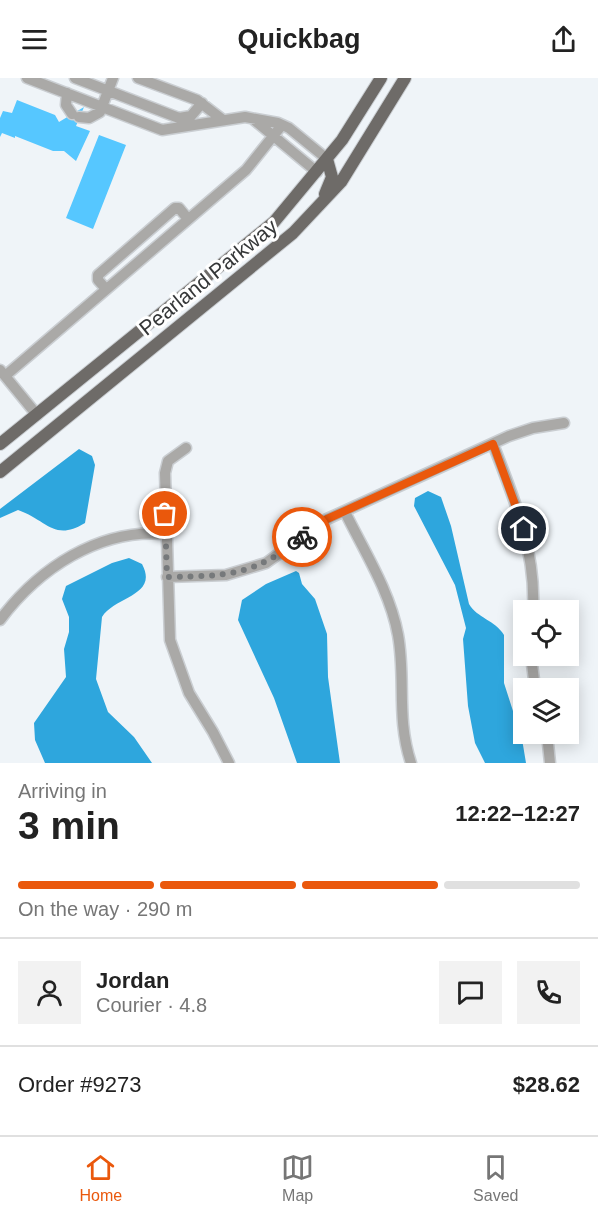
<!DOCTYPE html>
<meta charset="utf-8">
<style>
:root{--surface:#fff;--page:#f2f2f2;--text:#222;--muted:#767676;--line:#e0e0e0;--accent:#ea580c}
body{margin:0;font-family:Arial,sans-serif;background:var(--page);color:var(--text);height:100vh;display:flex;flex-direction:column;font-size:22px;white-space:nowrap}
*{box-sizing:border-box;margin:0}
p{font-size:20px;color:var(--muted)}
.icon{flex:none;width:33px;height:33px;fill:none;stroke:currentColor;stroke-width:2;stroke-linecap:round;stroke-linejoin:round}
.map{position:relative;height:685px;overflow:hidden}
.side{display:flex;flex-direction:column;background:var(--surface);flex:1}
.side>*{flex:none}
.buttons{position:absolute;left:513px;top:522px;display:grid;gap:12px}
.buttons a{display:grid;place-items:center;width:66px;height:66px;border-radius:0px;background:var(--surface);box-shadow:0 3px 15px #0003;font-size:30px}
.pin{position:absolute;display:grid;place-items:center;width:51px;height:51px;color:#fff;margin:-26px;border:3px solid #fff;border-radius:50%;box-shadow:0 2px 6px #0007}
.courier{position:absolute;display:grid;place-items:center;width:60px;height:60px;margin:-30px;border:4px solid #ea580c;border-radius:50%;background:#fff;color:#222;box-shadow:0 2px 8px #0007}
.head em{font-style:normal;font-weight:700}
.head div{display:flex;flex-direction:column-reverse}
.head{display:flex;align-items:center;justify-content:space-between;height:102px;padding:0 18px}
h1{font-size:39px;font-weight:700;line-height:45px}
.bar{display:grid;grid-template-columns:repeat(4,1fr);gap:9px 6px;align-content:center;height:72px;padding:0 18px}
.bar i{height:8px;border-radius:4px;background:var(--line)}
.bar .active{background:var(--accent)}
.bar p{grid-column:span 4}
.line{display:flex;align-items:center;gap:15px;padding:0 18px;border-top:2px solid var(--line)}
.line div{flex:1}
.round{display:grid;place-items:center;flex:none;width:63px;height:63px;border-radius:0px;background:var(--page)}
header{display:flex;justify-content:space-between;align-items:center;height:78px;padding:0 18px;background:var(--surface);font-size:27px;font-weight:700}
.dock{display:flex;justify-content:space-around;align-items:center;height:84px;border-top:2px solid var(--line);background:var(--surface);font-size:16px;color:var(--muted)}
.dock a{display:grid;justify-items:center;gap:3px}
.dock .active{color:var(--accent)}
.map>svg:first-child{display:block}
.water{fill:#2ea6dd}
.building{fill:#56c7ff}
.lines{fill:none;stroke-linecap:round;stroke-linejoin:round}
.minor-casing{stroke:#caced2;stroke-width:13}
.major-casing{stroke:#caced2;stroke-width:14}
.minor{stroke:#aaa9a7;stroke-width:10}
.major{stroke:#6e6b68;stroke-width:12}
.done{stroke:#76797b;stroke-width:6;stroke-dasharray:0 10.8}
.route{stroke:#ea580c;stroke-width:8}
.labels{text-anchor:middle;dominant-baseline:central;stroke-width:6;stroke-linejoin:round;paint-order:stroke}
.street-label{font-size:21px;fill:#353738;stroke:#fff}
</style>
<header><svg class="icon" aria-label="menu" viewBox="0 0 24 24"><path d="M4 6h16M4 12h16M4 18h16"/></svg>Quickbag<svg class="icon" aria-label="share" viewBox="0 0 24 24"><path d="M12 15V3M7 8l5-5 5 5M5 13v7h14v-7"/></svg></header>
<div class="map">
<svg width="598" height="685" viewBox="0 0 598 685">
<rect width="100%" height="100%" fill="#eff4f8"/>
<path class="water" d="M79,371L92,378L95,387L85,445C54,464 47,442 18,432L0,440V431Z
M428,413L441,419L451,448L469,526C477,540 495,542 504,557V605L522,661L526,685H485L475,665L468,628L463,561L466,550L455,507L414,428L415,420Z
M129,480L142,486C159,518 115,518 102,539L96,601L108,634L134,659L152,685H45L35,662L34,645L66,599L64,571L69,554V539L62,521L66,508L112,485Z
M296,493L299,495L302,506L315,521L327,556L328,599L340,685H297L274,620L238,542L242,522L266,506Z"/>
<path class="building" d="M17,22L55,37L59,44L84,29L76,48L90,53L76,83L64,73H53L15,58V60L2,55L0,59V40L3,33L12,35Z
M99,57L126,67L93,151L66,140Z"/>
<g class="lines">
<g class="minor-casing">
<path id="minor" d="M27,0L162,52L245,39L278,45L289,50L327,81
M75,0L179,40L191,38L202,25
M138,0L197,22L223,42
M67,15L66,27L72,36
M79,39L89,40L100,34L113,0
M253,41L317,94
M106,211L98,202V197L175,130H179L188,141
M0,292L37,337
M5,298L246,92L282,47
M493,366C514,420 536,473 533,532
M186,370L168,383L165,395L170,562L189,615L213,654L229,685
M345,434C364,473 390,513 398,557C406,601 396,640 411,685
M167,499L226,497L266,485L327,441L509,358L533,350L564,345
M0,542C38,491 99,450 165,456
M531,578L535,610
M547,656L550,685"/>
</g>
<g class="major-casing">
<path id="major" d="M325,116L332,99L327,81
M0,366L274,144L342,62L381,0
M0,394L293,155L341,104L405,0"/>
</g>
<use href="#minor" class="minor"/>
<use href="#major" class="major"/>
</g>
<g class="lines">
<path class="done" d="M165,436L167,499C227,498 254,498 302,459"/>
<path class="route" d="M302,459L327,441L493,366L524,451"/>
</g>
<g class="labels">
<g class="street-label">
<text transform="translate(208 199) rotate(-39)">Pearland Parkway</text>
</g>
</g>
</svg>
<div class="buttons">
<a><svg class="icon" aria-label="locate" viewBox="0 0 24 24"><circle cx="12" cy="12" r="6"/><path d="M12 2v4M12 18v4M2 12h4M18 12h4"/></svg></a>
<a><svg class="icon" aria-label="layers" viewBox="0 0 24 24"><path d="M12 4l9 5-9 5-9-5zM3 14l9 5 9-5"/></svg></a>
</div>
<div class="pin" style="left:165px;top:436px;background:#ea580c"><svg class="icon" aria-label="bag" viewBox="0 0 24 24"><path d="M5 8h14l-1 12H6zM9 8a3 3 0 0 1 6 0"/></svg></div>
<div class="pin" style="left:524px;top:451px;background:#1f2937"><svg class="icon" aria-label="home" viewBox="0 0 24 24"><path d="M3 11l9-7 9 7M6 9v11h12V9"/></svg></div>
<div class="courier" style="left:302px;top:459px"><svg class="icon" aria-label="bike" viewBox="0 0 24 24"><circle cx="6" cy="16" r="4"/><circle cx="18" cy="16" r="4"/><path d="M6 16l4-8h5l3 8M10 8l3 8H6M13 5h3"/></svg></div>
</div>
<section class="side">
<div class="head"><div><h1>3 min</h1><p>Arriving in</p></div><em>12:22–12:27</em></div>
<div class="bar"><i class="active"></i><i class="active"></i><i class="active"></i><i></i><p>On the way · 290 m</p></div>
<div class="line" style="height:108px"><a class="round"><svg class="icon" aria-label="person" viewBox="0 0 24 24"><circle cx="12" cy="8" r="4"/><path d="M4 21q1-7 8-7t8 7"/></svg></a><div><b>Jordan</b><p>Courier · 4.8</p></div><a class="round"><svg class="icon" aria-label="chat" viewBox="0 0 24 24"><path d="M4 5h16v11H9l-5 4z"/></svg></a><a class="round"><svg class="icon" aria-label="phone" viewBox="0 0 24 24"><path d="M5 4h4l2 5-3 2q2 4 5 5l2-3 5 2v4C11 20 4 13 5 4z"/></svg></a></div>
<div class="line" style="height:78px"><div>Order #9273</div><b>$28.62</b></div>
</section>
<nav class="dock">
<a class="active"><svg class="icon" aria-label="home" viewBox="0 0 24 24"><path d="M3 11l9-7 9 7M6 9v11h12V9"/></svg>Home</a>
<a><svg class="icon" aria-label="map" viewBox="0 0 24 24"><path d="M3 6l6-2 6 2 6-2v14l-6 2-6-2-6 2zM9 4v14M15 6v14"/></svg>Map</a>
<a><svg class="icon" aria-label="saved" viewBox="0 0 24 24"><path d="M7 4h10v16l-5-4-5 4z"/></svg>Saved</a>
</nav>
